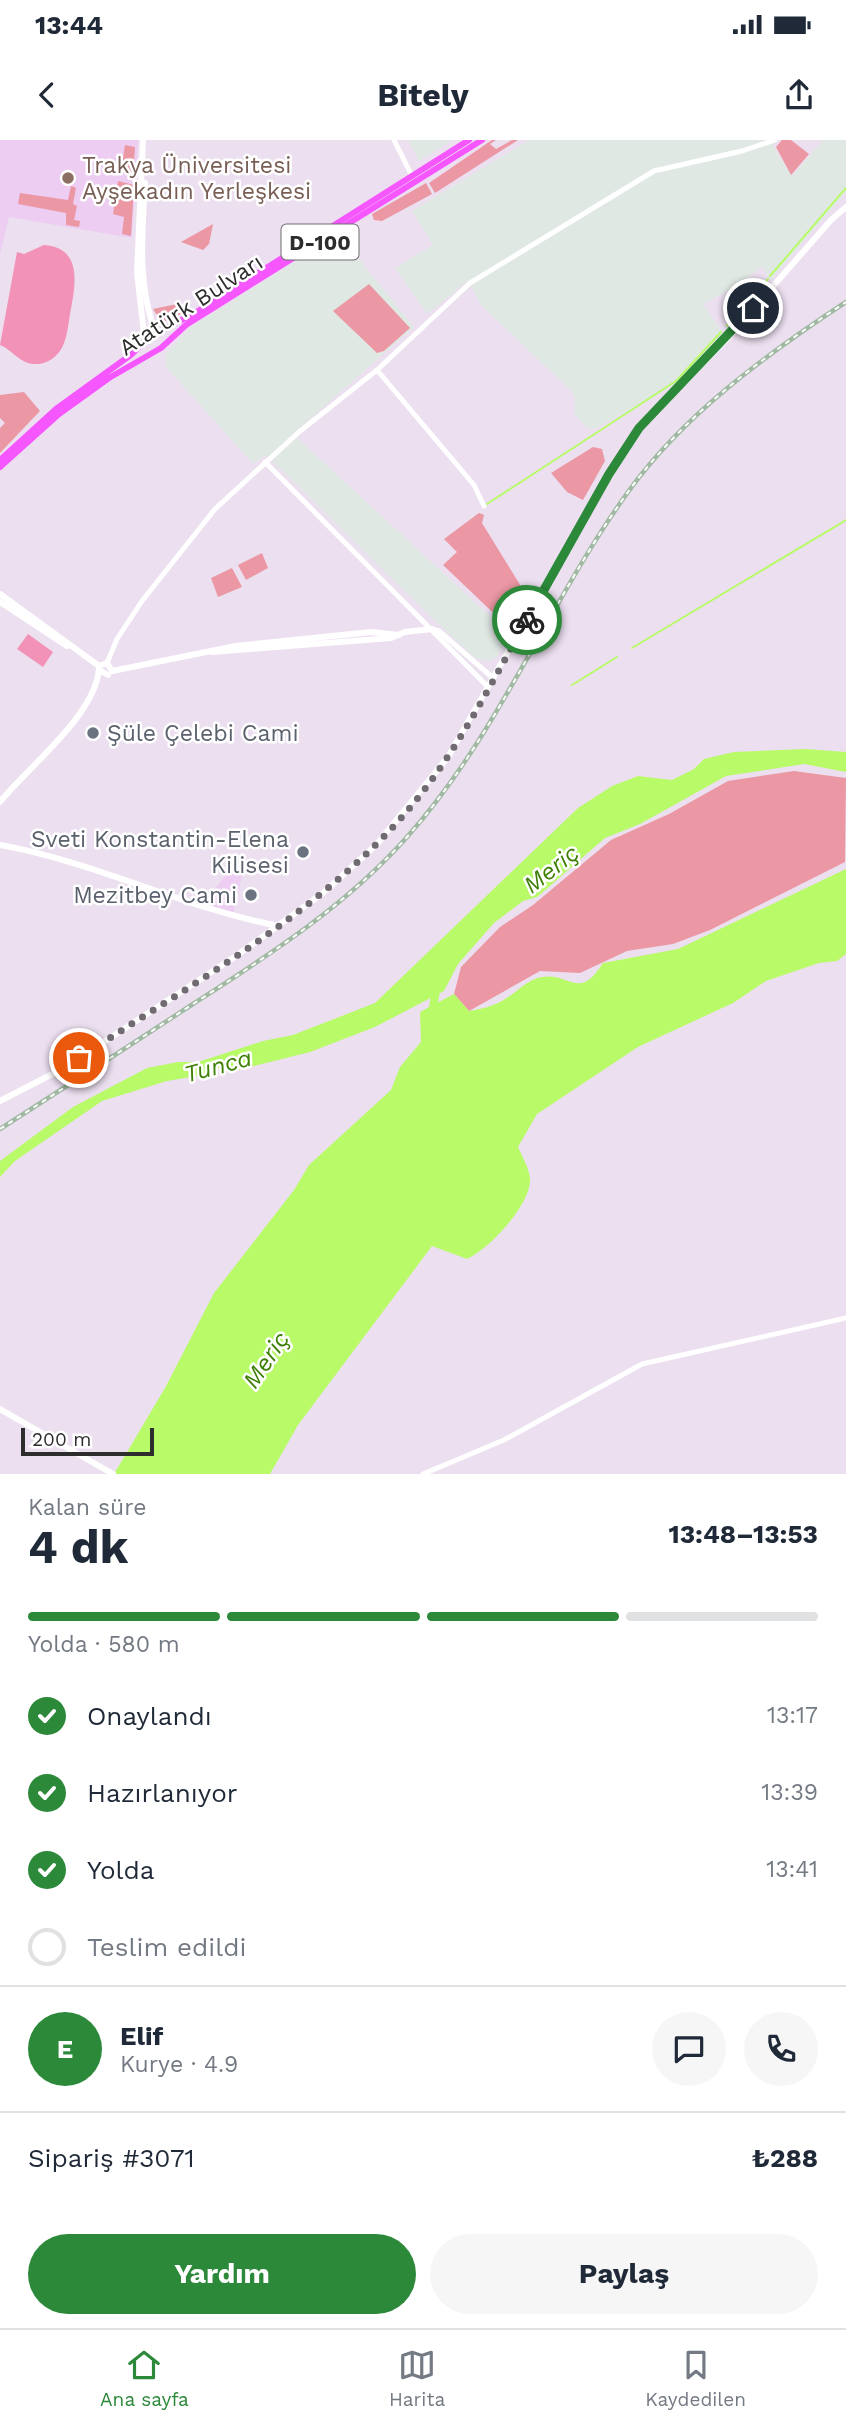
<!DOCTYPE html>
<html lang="tr">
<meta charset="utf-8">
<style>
:root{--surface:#fff;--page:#f6f6f7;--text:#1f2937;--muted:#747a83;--line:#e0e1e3;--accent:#2c893a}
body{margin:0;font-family:"Work Sans",sans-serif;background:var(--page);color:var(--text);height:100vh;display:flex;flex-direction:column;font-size:26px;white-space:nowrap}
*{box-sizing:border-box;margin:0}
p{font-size:23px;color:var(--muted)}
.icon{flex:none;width:38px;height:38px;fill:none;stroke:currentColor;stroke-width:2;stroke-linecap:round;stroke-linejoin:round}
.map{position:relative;height:1334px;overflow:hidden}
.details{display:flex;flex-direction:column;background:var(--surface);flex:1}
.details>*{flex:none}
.scale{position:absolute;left:21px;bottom:18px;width:133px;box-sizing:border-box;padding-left:7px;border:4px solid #2d2d2d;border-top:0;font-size:19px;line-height:24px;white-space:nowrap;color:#2d2d2d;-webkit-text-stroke:5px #fff;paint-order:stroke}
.pin{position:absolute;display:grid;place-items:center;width:60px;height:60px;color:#fff;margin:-30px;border:4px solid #fff;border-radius:50%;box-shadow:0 2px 7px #0007}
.courier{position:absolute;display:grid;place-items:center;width:70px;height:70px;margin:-35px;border:5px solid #2c893a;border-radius:50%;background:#fff;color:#222;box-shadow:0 2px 9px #0007}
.overview em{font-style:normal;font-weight:700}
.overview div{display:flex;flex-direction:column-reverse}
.overview{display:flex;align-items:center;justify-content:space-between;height:119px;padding:0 28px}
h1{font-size:46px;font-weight:700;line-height:52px}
.bar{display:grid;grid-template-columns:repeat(4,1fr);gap:10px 7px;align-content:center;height:84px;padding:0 28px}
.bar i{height:9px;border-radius:5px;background:var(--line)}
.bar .active{background:var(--accent)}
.bar p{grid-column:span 4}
.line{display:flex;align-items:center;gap:18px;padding:0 28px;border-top:2px solid var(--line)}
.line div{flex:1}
.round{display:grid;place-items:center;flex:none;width:74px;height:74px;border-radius:37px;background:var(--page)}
ol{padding:0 28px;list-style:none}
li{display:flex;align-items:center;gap:21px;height:77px}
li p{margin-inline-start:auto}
li .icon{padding:7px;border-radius:50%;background:var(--accent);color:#fff;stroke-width:4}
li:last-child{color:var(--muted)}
li i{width:38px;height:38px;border:4px solid var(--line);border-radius:50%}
.action{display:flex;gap:14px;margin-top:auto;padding:14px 28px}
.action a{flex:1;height:80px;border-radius:42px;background:var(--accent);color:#fff;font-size:28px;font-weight:700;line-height:80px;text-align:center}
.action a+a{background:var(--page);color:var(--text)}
.status{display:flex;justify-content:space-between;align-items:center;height:49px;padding:0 35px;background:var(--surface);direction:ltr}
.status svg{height:19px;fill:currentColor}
header{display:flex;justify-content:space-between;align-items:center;height:91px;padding:0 28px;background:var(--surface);font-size:32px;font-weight:700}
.menu{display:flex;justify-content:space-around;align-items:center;height:98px;border-top:2px solid var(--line);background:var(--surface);font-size:19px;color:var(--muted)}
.menu a{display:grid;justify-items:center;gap:4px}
.menu .active{color:var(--accent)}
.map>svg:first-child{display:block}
.industrial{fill:#e0e8e4}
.education{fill:#edcdf2}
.green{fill:#eb97a4}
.pitch{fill:#f392b7}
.water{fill:#b9fa69}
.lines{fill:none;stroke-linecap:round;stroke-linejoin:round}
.stream{stroke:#b9fa69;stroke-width:2}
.river{stroke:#b9fa69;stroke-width:8}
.tertiary{stroke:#fff;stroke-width:5}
.secondary{stroke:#fff;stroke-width:6}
.primary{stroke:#f656fe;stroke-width:6}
.rail-casing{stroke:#a0b9a2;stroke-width:4.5}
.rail{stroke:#fff;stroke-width:2;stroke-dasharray:5;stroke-linecap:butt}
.done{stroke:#706b71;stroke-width:7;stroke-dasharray:0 12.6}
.route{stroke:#2c893a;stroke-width:9}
.education-dot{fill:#8d6e63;stroke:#fff;stroke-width:2.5}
.worship-dot{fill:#6b7280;stroke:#fff;stroke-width:2.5}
.labels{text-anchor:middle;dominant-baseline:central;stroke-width:5;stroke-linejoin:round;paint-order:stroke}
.shield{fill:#fff;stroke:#6c6c6c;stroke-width:2}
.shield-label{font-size:21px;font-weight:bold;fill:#2d2d2d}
.education-label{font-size:23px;fill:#785e54;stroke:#fff;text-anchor:start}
.street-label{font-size:23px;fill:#2d2d2d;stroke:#fff}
.worship-label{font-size:23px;fill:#5b616d;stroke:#fff;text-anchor:end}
.water-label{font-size:24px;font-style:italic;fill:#3e7f05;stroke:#fff}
</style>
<div class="status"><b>13:44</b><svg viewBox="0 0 49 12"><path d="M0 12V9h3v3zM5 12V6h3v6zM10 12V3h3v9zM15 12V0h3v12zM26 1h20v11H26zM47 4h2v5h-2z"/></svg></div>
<header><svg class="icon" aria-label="back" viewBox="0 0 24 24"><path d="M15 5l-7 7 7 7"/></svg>Bitely<svg class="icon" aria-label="share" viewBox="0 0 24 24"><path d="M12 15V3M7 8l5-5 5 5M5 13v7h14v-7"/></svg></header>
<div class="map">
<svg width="846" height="1334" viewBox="0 0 846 1334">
<rect width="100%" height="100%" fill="#ecdff0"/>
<path class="industrial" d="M408,0H452L419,21Z
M529,0H774L773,6L792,36L823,0H846V52L771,140L762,127L732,149L703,164L724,194L683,240L595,289L587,288L574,273L575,259L571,251L481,165L468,141L427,174L395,128L433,105L412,71Z
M343,92L350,108L414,187L293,294L508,493L497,517L488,521L475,518L437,483L266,315L253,324L166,227L165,215L192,186Z"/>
<path class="education" d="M0,0H138L132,98L9,77L0,114Z
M233,726L243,732L233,774L203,764Z"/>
<path class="green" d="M492,0H496L490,4L496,9L512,0H518L435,53L429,43Z
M782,0H791L809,14L791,35L776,7Z
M125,5L135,7L133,35L121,32Z
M118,41L134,45L131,96L122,94L124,77L113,74Z
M426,43L432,54L382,81L374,80L372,74Z
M71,46L76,48L73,64L77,66L74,80L80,81L79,87L66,85V73L18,64L20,53L68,60Z
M213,84L209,104L203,110L181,102Z
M369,144L410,188L384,211L377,213L333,171Z
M177,164L183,173L162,183L153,169Z
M24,252L40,271L0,313V288L5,283L0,278V255Z
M593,307L602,309L605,321L583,360L567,352L551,333Z
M479,373L484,375L482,383L525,453L526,465L513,485L507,486L443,425L457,412L444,399Z
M262,413L268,428L246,440L238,425Z
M232,428L242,447L218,457L211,438Z
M794,631L846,638L845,722L710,790L673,804L627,811L580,833L540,831L469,871L454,854L461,827L500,787L533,765L611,700L669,674L728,641Z"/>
<path class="pitch" d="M44,105C84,108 75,147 70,174C68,186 67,201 60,211C55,218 46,224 37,224C20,225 13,210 0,205L17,112L24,114Z
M28,494L53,512L43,527L17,509Z"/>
<path class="water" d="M806,609L846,612V632L804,624L726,636L640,684L605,698L537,757L523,761L494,783L458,824L444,851L375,887L310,912L238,930L217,928L202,935L167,941L102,961L15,1021L0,1037V1021L73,967L147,928L178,922H198L263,901L293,895L375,863L578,668L612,646L638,636L672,640L694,629L704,619L734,612Z
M846,729V814L837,821L819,823L766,841L733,863L638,907L537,974L518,1007C522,1016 529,1028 530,1038C532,1064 489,1109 467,1119L432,1106L298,1285L270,1334H114L165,1248L214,1153L294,1050L309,1025L391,950L400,927L421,902L420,872L454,854L469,871C481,869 495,866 505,859C519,851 526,840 542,837C571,832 578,862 603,823L678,809Z"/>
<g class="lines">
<path class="stream" d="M770,136L846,48
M760,148L768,139
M727,186L755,154
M487,364L676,241L721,192
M632,508L846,380
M572,545L617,517"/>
<path class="river" d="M432,873L437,845"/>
<path class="tertiary" d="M394,0L412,36
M377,230L474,345L484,366
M265,322L488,547
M432,489L439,491L493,538
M107,523L117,499L142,461L215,369L299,292L377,230L470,143L654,31L742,11L775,0
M423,1334L504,1300L642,1224L846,1178"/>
<path class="secondary" d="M143,0L137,133L145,202
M145,43C142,94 137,146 156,194
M0,454L99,526
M0,462L67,506
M212,512L391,498L405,492L432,489
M99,526L107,523L112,531
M99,530L108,535
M112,531L236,506L371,492L399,495
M0,662C28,627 99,572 99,526
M0,705C96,722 183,768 279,786
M0,961L64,928L236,816L323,753L377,704L448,617L609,334L639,288L725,201L831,80L846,67
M0,1269L113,1334"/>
<path class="primary" d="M0,320L56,269L132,214L149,197L195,173L469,0
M0,327L59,274L109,238L161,208L186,185L482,0"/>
<g class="rail-casing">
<path id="rail" d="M0,989C64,948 129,906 193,864C269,815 346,766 407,697C499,594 548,463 628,352C684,274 767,214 846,162"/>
</g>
<use href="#rail" class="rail"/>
</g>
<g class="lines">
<path class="done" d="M79,918C191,844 312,778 402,677C454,618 489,547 527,480"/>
<path class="route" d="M527,480L609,334L639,288L753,168"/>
</g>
<circle class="education-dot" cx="68" cy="38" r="7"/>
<g class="worship-dot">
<circle cx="93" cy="593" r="7"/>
<circle cx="303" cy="712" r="7"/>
<circle cx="251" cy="755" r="7"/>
</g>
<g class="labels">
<rect class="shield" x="281.5" y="84.5" width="77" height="35" rx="5"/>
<g class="shield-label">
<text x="320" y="102">D-100</text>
</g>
<g class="education-label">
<text x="82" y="25">Trakya Üniversitesi<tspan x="82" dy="26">Ayşekadın Yerleşkesi</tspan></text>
</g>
<g class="street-label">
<text transform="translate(191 165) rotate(-33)">Atatürk Bulvarı</text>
</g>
<g class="worship-label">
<text x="107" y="593" text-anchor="start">Şüle Çelebi Cami</text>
<text x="289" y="699">Sveti Konstantin-Elena<tspan x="289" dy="26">Kilisesi</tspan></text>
<text x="237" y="755">Mezitbey Cami</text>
</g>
<g class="water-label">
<text transform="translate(551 729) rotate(-38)">Meriç</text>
<text transform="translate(218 926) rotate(-15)">Tunca</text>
<text transform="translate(266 1220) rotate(-56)">Meriç</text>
</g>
</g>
</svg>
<div class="scale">200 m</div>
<div class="pin" style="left:79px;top:918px;background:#ea580c"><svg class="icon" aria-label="bag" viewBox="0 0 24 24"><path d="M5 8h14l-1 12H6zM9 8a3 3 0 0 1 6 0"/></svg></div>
<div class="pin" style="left:753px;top:168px;background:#1f2937"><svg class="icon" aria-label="home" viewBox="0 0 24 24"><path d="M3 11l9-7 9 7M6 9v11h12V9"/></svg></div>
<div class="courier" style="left:527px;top:480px"><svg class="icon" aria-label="bike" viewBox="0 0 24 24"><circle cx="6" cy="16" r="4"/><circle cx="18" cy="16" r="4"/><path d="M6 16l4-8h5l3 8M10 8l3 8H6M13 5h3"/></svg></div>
</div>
<section class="details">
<div class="overview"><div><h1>4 dk</h1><p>Kalan süre</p></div><em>13:48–13:53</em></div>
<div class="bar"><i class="active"></i><i class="active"></i><i class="active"></i><i></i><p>Yolda · 580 m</p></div>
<ol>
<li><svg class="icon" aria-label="check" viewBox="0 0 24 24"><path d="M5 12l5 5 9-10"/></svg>Onaylandı<p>13:17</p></li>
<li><svg class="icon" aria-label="check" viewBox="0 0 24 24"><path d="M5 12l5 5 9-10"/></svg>Hazırlanıyor<p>13:39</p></li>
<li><svg class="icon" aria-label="check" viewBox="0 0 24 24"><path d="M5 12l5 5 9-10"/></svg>Yolda<p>13:41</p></li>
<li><i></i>Teslim edildi</li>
</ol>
<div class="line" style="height:126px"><b class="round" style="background:var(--accent);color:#fff">E</b><div><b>Elif</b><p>Kurye · 4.9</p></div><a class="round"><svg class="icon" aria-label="chat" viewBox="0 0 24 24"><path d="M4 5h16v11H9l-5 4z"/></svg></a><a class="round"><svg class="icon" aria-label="phone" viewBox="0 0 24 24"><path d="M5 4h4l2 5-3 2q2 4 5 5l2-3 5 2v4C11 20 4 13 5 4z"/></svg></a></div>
<div class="line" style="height:91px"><div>Sipariş #3071</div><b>₺288</b></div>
<div class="action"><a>Yardım</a><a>Paylaş</a></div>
</section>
<nav class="menu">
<a class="active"><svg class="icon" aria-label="home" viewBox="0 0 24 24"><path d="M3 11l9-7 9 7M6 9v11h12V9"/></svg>Ana sayfa</a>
<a><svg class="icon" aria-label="map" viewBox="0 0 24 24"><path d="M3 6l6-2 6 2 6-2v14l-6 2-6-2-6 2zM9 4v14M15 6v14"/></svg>Harita</a>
<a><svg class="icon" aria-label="saved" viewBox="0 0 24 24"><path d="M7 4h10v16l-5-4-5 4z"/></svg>Kaydedilen</a>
</nav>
